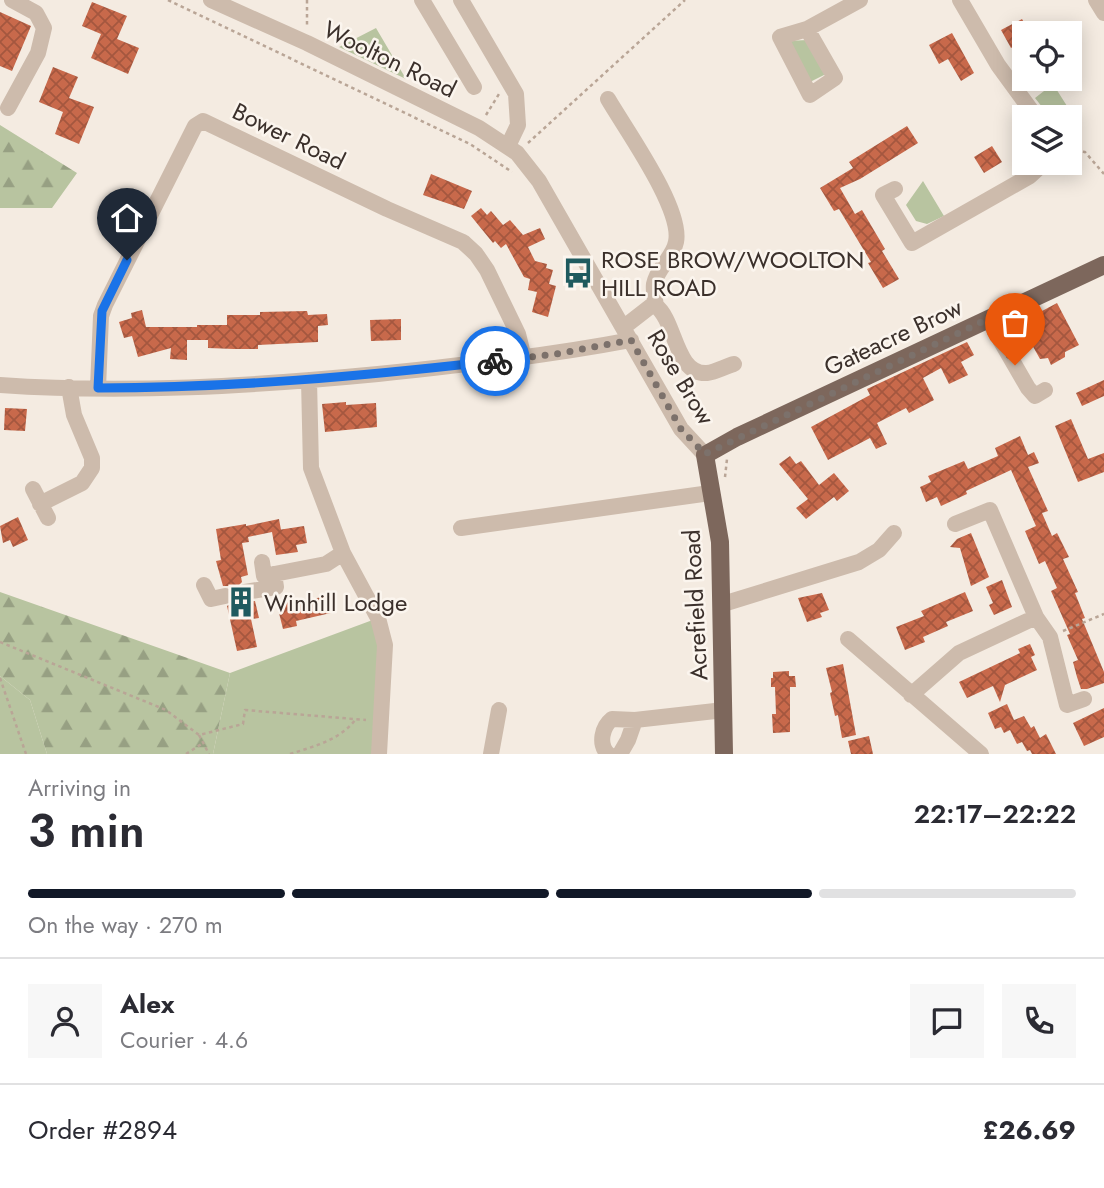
<!DOCTYPE html>
<meta charset="utf-8">
<style>
:root{--surface:#fff;--page:#f7f7f7;--text:#2b2b33;--muted:#7c7c81;--line:#e1e1e2;--accent:#111827}
body{margin:0;font-family:Jost,sans-serif;background:var(--page);color:var(--text);height:100vh;display:flex;flex-direction:column;font-size:26px;white-space:nowrap}
*{box-sizing:border-box;margin:0}
p{font-size:23px;color:var(--muted)}
.icon{flex:none;width:38px;height:38px;fill:none;stroke:currentColor;stroke-width:2;stroke-linecap:round;stroke-linejoin:round}
.map{position:relative;height:754px;overflow:hidden}
.details{display:flex;flex-direction:column;background:var(--surface);flex:1}
.details>*{flex:none}
.fabs{position:absolute;left:1012px;top:21px;display:grid;gap:14px}
.fabs a{display:grid;place-items:center;width:70px;height:70px;border-radius:0px;background:var(--surface);box-shadow:0 4px 18px #0003;font-size:35px}
.pin{position:absolute;display:grid;place-items:center;width:60px;height:60px;color:#fff;margin:-72px -30px;border-radius:50% 50% 50% 0;rotate:-45deg;box-shadow:0 0 7px #0007}
.pin .icon{rotate:45deg}
.courier{position:absolute;display:grid;place-items:center;width:70px;height:70px;margin:-35px;border:5px solid #1a73e8;border-radius:50%;background:#fff;color:#222;box-shadow:0 2px 9px #0007}
.summary em{font-style:normal;font-weight:600}
.summary div{display:flex;flex-direction:column-reverse}
.summary{display:flex;align-items:center;justify-content:space-between;height:119px;padding:0 28px}
h1{font-size:46px;font-weight:600;line-height:52px}
.bar{display:grid;grid-template-columns:repeat(4,1fr);gap:10px 7px;align-content:center;height:84px;padding:0 28px}
.bar i{height:9px;border-radius:5px;background:var(--line)}
.bar .active{background:var(--accent)}
.bar p{grid-column:span 4}
.line{display:flex;align-items:center;gap:18px;padding:0 28px;border-top:2px solid var(--line)}
.line div{flex:1}
.round{display:grid;place-items:center;flex:none;width:74px;height:74px;border-radius:0px;background:var(--page)}
.map>svg:first-child{display:block}
.green{fill:#b8c4a0}
.forest{fill:url(#forest-firs)}
.building{fill:url(#building-cross-hatch)}
.lines{fill:none;stroke-linecap:round;stroke-linejoin:round}
.path{stroke:#b9a596;stroke-width:2.5;stroke-dasharray:3.5 3.5;stroke-linecap:butt}
.minor{stroke:#cdbbac;stroke-width:16}
.major{stroke:#7d675c;stroke-width:18}
.done{stroke:#7c716b;stroke-width:7;stroke-dasharray:0 12.6}
.route{stroke:#1a73e8;stroke-width:9}
.labels{text-anchor:middle;dominant-baseline:central;stroke-width:5;stroke-linejoin:round;paint-order:stroke}
.street-label{font-size:24px;fill:#3b302b;stroke:#fbf5ee}
.poi-label{font-size:24px;fill:#3b302b;stroke:#fbf5ee;text-anchor:start}
</style>
<div class="map">
<svg width="1104" height="754" viewBox="0 0 1104 754">
<defs>
<pattern id="forest-firs" width="22" height="20" patternUnits="userSpaceOnUse" patternTransform="scale(1.75)"><rect width="22" height="20" fill="#b8c4a0"/><path d="M5 1l3.5 6h-7zM16 11l3.5 6h-7z" fill="#97a083"/></pattern>
<pattern id="building-cross-hatch" width="8" height="8" patternUnits="userSpaceOnUse" patternTransform="scale(1.75)"><rect width="8" height="8" fill="#c8694b"/><path d="M0 0l8 8M0 8l8-8" fill="none" stroke="#a4573f"/></pattern>
</defs>
<rect width="100%" height="100%" fill="#f4ebe1"/>
<path class="green" d="M376,28L406,79L339,47Z
M807,40L826,74L810,82L788,41Z
M1053,84L1067,106L1050,117L1035,98Z
M923,181L944,216L927,224L916,221L906,205Z
M378,618L384,666L373,754H213L230,673Z
M0,676L30,700L47,754H0Z"/>
<path class="forest" d="M0,125L77,173L52,208H0Z
M0,592L230,673L213,754H47L30,700L0,676Z"/>
<path class="building" d="M92,2L127,16L117,39L139,48L128,74L91,58L101,34L82,26Z
M0,12L31,26L12,71L0,66Z
M1022,19L1030,33H1024V41L1011,48L1001,30Z
M952,33L974,73L961,81L948,59L939,64L929,45Z
M53,67L78,77L69,98L94,107L79,144L55,134L63,112L39,102Z
M907,126L918,143L860,179L840,188L855,214L862,210L885,249L882,251L899,279L883,288L868,263L871,262L839,209L834,211L820,188L853,168L849,162Z
M992,146L1002,162L984,173L974,157Z
M431,174L472,191L464,209L423,195Z
M481,208L487,215L491,211L503,225L510,220L523,235L540,228L545,239L528,247L535,261L547,264L546,268L553,270L549,284L556,286L548,317L532,312L537,292L528,290L530,279L524,277L506,244L501,248L495,241L493,243L471,216Z
M1057,303L1079,345L1065,352V357L1051,365L1048,358L1040,359L1026,334L1021,336L1016,325Z
M142,310L146,327H197V325H227V315H260V312L307,311L308,315L327,314L328,325L318,326V342L258,345V349H234L208,348V340H187V360L170,359L171,348L138,357L132,336L124,338L119,322L132,318L131,313Z
M401,319V340L371,341L370,320Z
M967,342L974,355L961,362L968,375L949,384L941,368L923,378L934,400L909,413L906,408L877,423L887,444L876,449L870,438L828,460L811,427L870,395L867,389Z
M1104,380V396L1082,406L1076,393Z
M346,402V405L376,403L377,427L325,432L322,404Z
M5,408L27,409L25,431L4,430Z
M1071,419L1088,459L1104,453V472L1078,482L1055,426Z
M1020,436L1028,455L1034,452L1039,463L1028,467L1048,511L1042,513L1052,536L1057,533L1069,557L1063,559L1078,592L1075,593L1085,618L1082,619L1104,672V683L1087,689H1081L1077,677L1073,662L1078,660L1067,635L1070,634L1051,591L1057,588L1045,561L1039,564L1025,531L1036,526L1011,470L966,491L967,494L941,506L937,497L926,502L920,487L931,482L928,476L964,461L968,469L998,456L995,448Z
M790,456L796,464L801,461L819,485L834,473L849,491L837,501L834,497L806,519L796,508L808,499L779,464Z
M18,517L28,540L13,547L10,540L3,543L0,526Z
M279,519L281,530H278L304,526L307,543L296,545L298,552L276,555L272,532L248,537L249,542L242,543L248,575L241,577L242,582L236,588L235,592L229,586H223L216,561L221,560L216,529L246,524V526Z
M971,533L989,577L971,586L960,548L950,547L957,539Z
M1002,580L1012,607L994,615L989,605L993,603L986,587Z
M965,592L973,611L946,622L948,626L923,637L925,642L905,650L896,627L924,616L921,611Z
M822,593L829,610L820,613L822,617L807,622L798,598Z
M331,594L335,612L296,621L297,626L283,629L277,605L293,601V605Z
M235,595L242,602L255,601L259,618L251,619L257,647L237,651L227,606L232,603Z
M1030,644L1035,655L1031,657L1037,670L1005,685L1000,702L993,686L967,698L959,682L1020,653L1018,649Z
M843,664L856,735L842,738L838,715L835,716L830,693L832,692L826,668Z
M789,671V676H795L796,687H790V732L773,733L772,714H776L775,687H771V678H773V672Z
M1007,704L1014,720L1024,716L1031,728L1034,726L1040,738L1046,734L1056,754H1032L1030,750L1027,751L1022,742L1017,744L1010,730L1004,733L1001,727L995,729L988,713Z
M1104,708V737L1084,746L1073,723Z
M869,736L873,754H851L848,741Z"/>
<g class="lines">
<path class="path" d="M168,0L470,144L512,172
M307,0V28
M486,115L499,94
M528,143L685,0
M1069,150L1085,152L1104,174
M725,477L727,459
M1063,631L1104,614
M0,642L166,710L199,735L243,724L245,710L366,720
M0,678L26,754
M199,735L209,754
M186,754L203,743
M290,754C315,746 340,740 356,719"/>
<path class="minor" d="M211,0L307,43L479,128L517,153L539,181L681,429L705,455
M422,0L474,87
M461,0L516,94L518,125L508,146
M960,0L998,65L1036,117
M1096,0L1104,13
M807,29L835,78L810,95L780,37L807,29L860,0
M608,99C626,130 683,209 676,242C673,258 657,268 654,284C653,291 655,299 656,306
M8,108L38,53L44,28L36,13L12,0
M895,189L883,195L912,243L1030,176L1044,163
M988,319L1028,388L1035,396L1045,390
M624,327L651,306H656C676,321 675,375 707,373C716,372 726,366 734,364
M309,380L311,468L343,553L378,618L385,645L379,754
M0,385C126,394 253,386 378,374C463,365 547,356 631,340
M98,388L101,316L105,305L195,126L203,121L387,209L463,242L476,254L487,270L518,334L524,358
M33,489L48,518
M40,504L82,483L92,468V458L74,415L69,387
M955,524L990,510L1036,617L1050,637L1067,705L1084,699
M461,528L710,493
M262,562L264,576L326,564L343,553
M204,585L211,599L225,596
M245,592L276,587L274,574
M723,604L859,562L879,550L894,533
M848,639L981,754
M911,695L959,653L1036,617
M491,754L499,710
M608,754C598,744 602,727 612,719L635,720L724,710
M620,754L628,740L635,720"/>
<path class="major" d="M724,754L720,542L705,455L737,437L1104,265"/>
</g>
<g class="lines">
<path class="done" d="M495,361L556,354L631,340L681,429L705,454L988,319L1015,365"/>
<path class="route" d="M127,260L102,311L98,388C231,388 363,376 495,361"/>
</g>
<defs>
<g id="bus-bare" transform="scale(2.415)"><path d="M-5-6H5V4H4V6H2V4H-2V6H-4V4H-5ZM-3.5-4V0h7V-4ZM-3.5 1.2v1.5H-2V1.2ZM2 1.2v1.5H3.5V1.2Z" fill="#1f5a5e" stroke="#fbf5ee" stroke-width="2.5" paint-order="stroke"/></g>
<g id="building-bare" transform="scale(2.415)"><path d="M-4-6H4V6H1V3H-1V6H-4ZM-2.5-4.3h1.7v1.8h-1.7ZM.8-4.3h1.7v1.8H.8ZM-2.5-1h1.7V.8h-1.7ZM.8-1h1.7V.8H.8Z" fill="#1f5a5e" stroke="#fbf5ee" stroke-width="2.5" paint-order="stroke"/></g>
</defs>
<g fill-rule="evenodd">
<use href="#bus-bare" x="578" y="273"/>
<use href="#building-bare" x="241" y="602"/>
</g>
<g class="labels">
<g class="street-label">
<text transform="translate(390 59) rotate(26)">Woolton Road</text>
<text transform="translate(289 136) rotate(26)">Bower Road</text>
<text transform="translate(893 337) rotate(-25)">Gateacre Brow</text>
<text transform="translate(681 377) rotate(59)">Rose Brow</text>
<text transform="translate(695 605) rotate(-93)">Acrefield Road</text>
</g>
<g class="poi-label">
<text x="601" y="259">ROSE BROW/WOOLTON<tspan x="601" dy="28">HILL ROAD</tspan></text>
<text x="264" y="602">Winhill Lodge</text>
</g>
</g>
</svg>
<div class="fabs">
<a><svg class="icon" aria-label="locate" viewBox="0 0 24 24"><circle cx="12" cy="12" r="6"/><path d="M12 2v4M12 18v4M2 12h4M18 12h4"/></svg></a>
<a><svg class="icon" aria-label="layers" viewBox="0 0 24 24"><path d="M12 4l9 5-9 5-9-5zM3 14l9 5 9-5"/></svg></a>
</div>
<div class="pin" style="left:1015px;top:365px;background:#ea580c"><svg class="icon" aria-label="bag" viewBox="0 0 24 24"><path d="M5 8h14l-1 12H6zM9 8a3 3 0 0 1 6 0"/></svg></div>
<div class="pin" style="left:127px;top:260px;background:#1f2937"><svg class="icon" aria-label="home" viewBox="0 0 24 24"><path d="M3 11l9-7 9 7M6 9v11h12V9"/></svg></div>
<div class="courier" style="left:495px;top:361px"><svg class="icon" aria-label="bike" viewBox="0 0 24 24"><circle cx="6" cy="16" r="4"/><circle cx="18" cy="16" r="4"/><path d="M6 16l4-8h5l3 8M10 8l3 8H6M13 5h3"/></svg></div>
</div>
<section class="details">
<div class="summary"><div><h1>3 min</h1><p>Arriving in</p></div><em>22:17–22:22</em></div>
<div class="bar"><i class="active"></i><i class="active"></i><i class="active"></i><i></i><p>On the way · 270 m</p></div>
<div class="line" style="height:126px"><a class="round"><svg class="icon" aria-label="person" viewBox="0 0 24 24"><circle cx="12" cy="8" r="4"/><path d="M4 21q1-7 8-7t8 7"/></svg></a><div><b>Alex</b><p>Courier · 4.6</p></div><a class="round"><svg class="icon" aria-label="chat" viewBox="0 0 24 24"><path d="M4 5h16v11H9l-5 4z"/></svg></a><a class="round"><svg class="icon" aria-label="phone" viewBox="0 0 24 24"><path d="M5 4h4l2 5-3 2q2 4 5 5l2-3 5 2v4C11 20 4 13 5 4z"/></svg></a></div>
<div class="line" style="height:91px"><div>Order #2894</div><b>£26.69</b></div>
</section>
